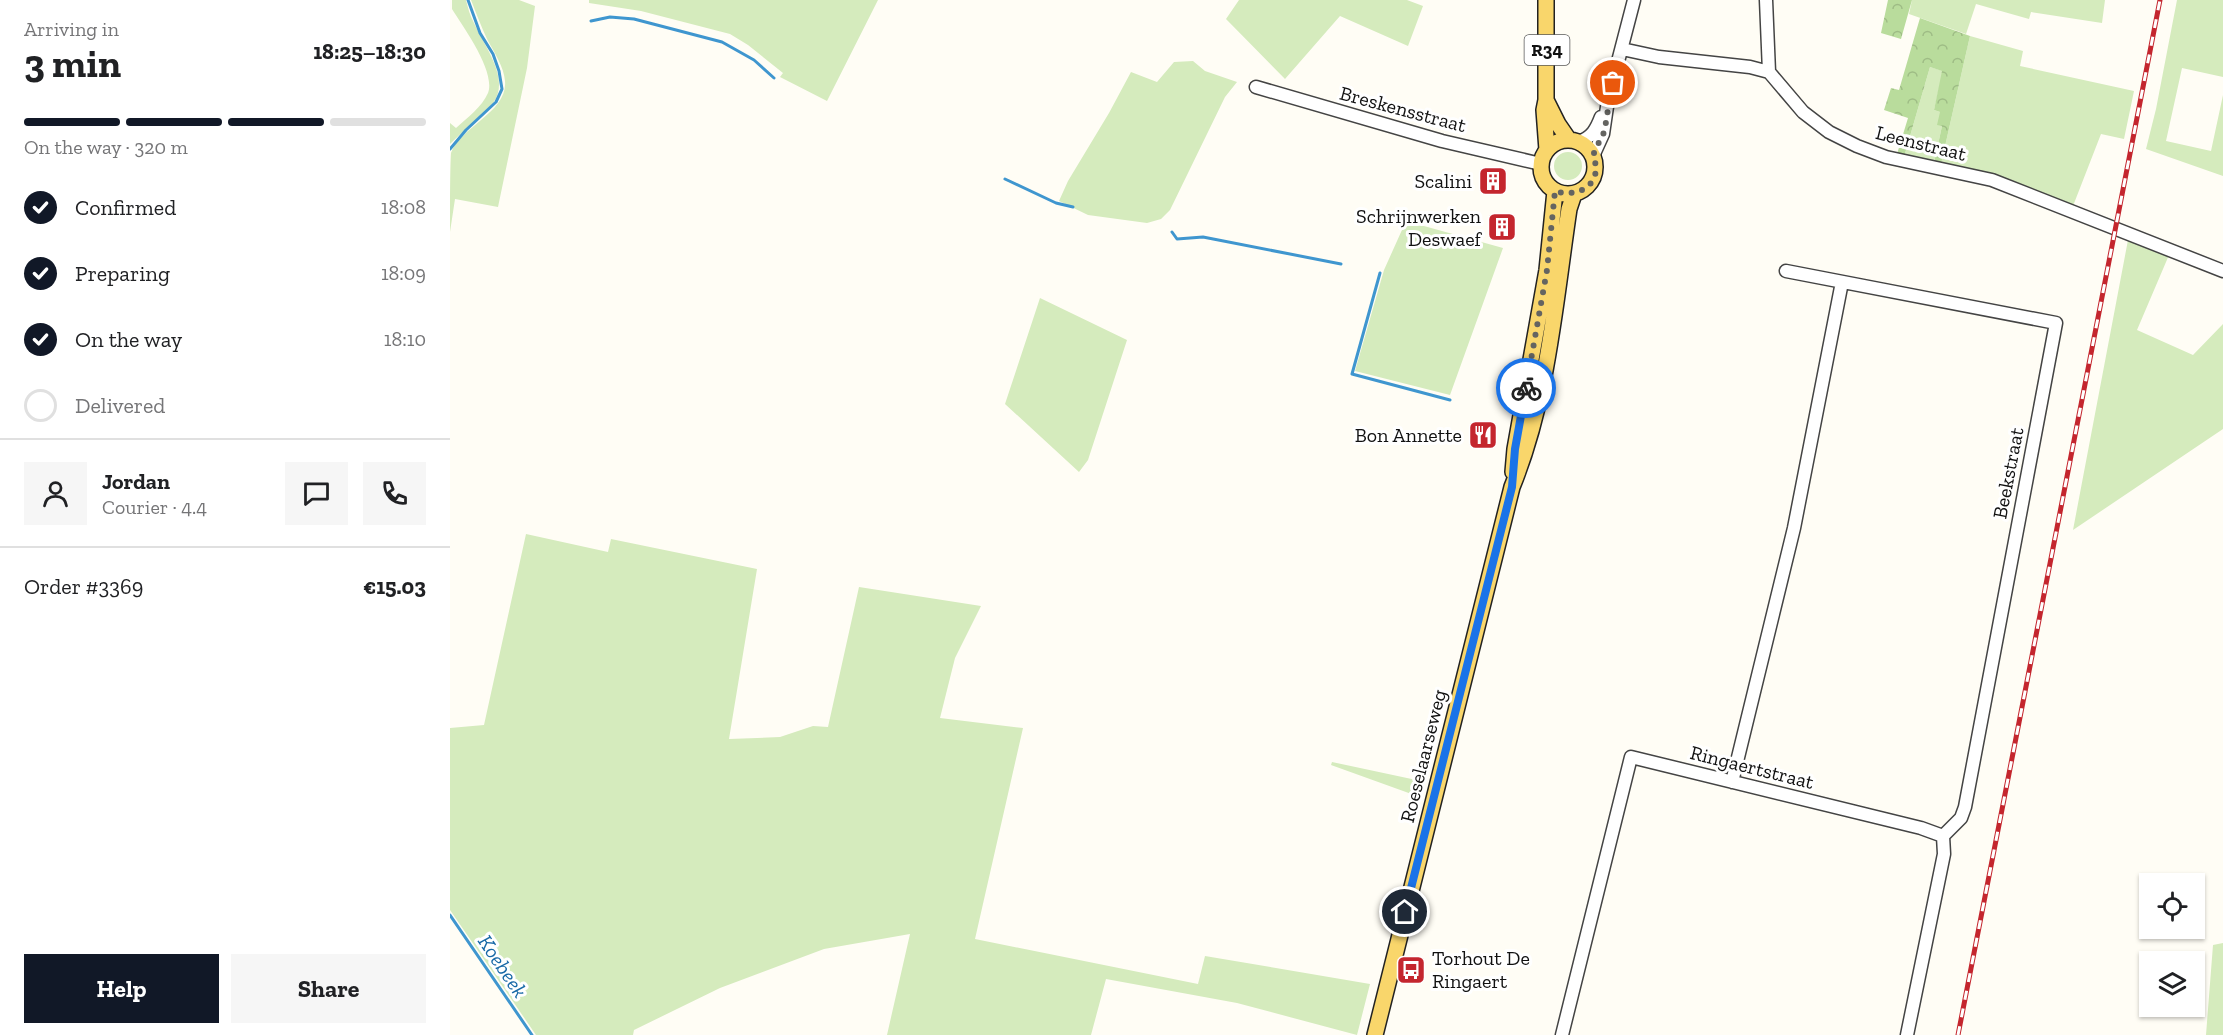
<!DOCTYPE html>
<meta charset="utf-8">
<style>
:root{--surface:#fff;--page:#f6f6f6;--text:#202124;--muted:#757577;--line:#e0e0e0;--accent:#111827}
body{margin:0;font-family:"Zilla Slab",serif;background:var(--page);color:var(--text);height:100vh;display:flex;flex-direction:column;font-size:22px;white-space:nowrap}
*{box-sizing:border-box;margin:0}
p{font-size:20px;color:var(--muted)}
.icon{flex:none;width:33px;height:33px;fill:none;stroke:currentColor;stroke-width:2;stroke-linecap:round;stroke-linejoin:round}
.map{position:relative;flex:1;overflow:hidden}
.panel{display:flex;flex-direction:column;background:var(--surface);width:450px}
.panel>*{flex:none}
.tools{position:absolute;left:1689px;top:873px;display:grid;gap:12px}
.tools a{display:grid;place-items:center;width:66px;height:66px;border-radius:0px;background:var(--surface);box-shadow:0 2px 4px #0004;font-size:30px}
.pin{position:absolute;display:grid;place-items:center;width:51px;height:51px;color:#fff;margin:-26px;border:3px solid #fff;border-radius:50%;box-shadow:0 2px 6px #0007}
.courier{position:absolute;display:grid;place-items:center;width:60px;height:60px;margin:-30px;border:4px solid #1a73e8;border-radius:50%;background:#fff;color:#222;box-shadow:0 2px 8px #0007}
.head em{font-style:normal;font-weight:700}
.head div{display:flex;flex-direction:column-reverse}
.head{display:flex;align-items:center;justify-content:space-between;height:102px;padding:0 24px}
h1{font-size:39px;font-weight:700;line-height:45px}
.bar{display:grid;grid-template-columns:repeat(4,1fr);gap:9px 6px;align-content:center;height:72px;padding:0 24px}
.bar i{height:8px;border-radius:4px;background:var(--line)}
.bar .active{background:var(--accent)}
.bar p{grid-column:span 4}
.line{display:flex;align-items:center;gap:15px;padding:0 24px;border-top:2px solid var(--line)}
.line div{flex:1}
.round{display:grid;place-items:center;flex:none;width:63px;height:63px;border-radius:0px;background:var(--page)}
ol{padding:0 24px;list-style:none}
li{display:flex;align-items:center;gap:18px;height:66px}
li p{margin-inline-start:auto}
li .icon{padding:6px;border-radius:50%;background:var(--accent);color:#fff;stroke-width:4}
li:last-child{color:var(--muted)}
li i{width:33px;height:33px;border:3px solid var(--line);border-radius:50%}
.button{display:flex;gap:12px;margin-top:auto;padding:12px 24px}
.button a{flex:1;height:69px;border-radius:0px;background:var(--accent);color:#fff;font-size:24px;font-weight:700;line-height:69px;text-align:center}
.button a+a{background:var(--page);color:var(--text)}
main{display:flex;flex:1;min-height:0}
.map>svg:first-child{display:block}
.grass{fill:#d5ebbd}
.forest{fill:url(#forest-crowns)}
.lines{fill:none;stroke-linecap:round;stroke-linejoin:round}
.stream{stroke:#3f96cf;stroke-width:3}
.minor-casing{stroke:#444;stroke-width:15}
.major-casing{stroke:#222;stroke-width:18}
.minor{stroke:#fff;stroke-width:12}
.major{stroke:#f9d66b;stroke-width:15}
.rail-casing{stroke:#c4262e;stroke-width:5}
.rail{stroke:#fff;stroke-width:3;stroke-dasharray:9;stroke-linecap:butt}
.done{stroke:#646461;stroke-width:6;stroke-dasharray:0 10.8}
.route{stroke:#1a73e8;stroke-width:8}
.labels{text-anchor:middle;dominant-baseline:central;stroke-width:6;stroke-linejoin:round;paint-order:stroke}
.shield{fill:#fff;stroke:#585858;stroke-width:1.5}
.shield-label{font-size:18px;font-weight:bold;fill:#111}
.street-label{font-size:20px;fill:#111;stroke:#fff}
.poi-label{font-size:20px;fill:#111;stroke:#fff;text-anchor:end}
.water-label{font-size:21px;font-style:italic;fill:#1768a6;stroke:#fff}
</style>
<main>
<section class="panel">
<div class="head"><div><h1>3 min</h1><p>Arriving in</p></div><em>18:25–18:30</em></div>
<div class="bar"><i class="active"></i><i class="active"></i><i class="active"></i><i></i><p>On the way · 320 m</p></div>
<ol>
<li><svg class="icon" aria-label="check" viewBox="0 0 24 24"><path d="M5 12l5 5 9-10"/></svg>Confirmed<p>18:08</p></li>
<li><svg class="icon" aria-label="check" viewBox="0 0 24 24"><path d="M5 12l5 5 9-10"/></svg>Preparing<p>18:09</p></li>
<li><svg class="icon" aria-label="check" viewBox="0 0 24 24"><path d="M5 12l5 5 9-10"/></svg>On the way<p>18:10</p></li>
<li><i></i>Delivered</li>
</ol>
<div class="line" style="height:108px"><a class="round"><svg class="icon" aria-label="person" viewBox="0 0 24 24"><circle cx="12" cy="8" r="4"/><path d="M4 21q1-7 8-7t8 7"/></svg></a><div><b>Jordan</b><p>Courier · 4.4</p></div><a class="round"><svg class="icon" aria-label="chat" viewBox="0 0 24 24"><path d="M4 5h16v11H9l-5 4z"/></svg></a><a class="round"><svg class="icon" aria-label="phone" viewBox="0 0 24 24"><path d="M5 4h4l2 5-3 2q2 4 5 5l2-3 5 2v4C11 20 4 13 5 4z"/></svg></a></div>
<div class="line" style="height:78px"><div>Order #3369</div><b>€15.03</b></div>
<div class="button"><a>Help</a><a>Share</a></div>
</section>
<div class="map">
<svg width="1773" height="1035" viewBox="0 0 1773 1035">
<defs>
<pattern id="forest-crowns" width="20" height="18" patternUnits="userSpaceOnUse" patternTransform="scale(1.5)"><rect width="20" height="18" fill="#b9dc9c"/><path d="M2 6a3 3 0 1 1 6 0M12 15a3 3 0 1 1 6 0" fill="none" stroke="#9ebc85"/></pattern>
</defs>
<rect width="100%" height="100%" fill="#fffdf5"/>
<path class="grass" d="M2,0H16C18,8 20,16 24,23C34,46 61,79 43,103L0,144V123L6,128C17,118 32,107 38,93C46,72 14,28 2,9Z
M21,0H69L85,6L77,68L48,207L5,199L0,232C0,215 0,167 1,153C10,127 58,112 55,81C54,67 44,52 37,39C31,26 26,13 21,0Z
M139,0H428L377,101L330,77L333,73L298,45L280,34L191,11L139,3Z
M789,0H957L973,6L958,46L890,16L835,79L776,19Z
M1462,0H1655L1652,23L1581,12L1579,19L1526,4L1516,34L1459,14Z
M1727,0H1773V77L1732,68L1716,141L1761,151L1773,95V176L1696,149L1706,109Z
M1520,36L1573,51L1570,66L1684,91L1674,139L1651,134L1623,206C1580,186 1538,173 1491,164Z
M743,61L755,71L787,82L775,97L720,210L711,219L697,223L638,215L609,201L618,181L659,113L681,72L707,82L724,62Z
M1480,67L1493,71L1484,110L1490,112L1492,126L1484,163L1454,157Z
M1104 166a14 14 0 1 1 28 0a14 14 0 1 1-28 0Z
M956,221L1053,248L1000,395L905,371L934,270Z
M1678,240L1719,255L1687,330L1743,355L1773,324V429L1623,530Z
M590,298L677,340L638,460L629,472L555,404Z
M76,534L158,552L161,539L307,569L279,739L330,737L363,726L378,727L409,587L531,606L505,658L490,718L573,728L525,939L748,984L755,956L920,984L907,1035L787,1003L656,979L641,1035H437L460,934L374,949L270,988L184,1030L183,1035H86L0,910V728L34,725Z
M882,762L971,781L967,796L881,765Z
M1773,943V1035H1756L1763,945Z"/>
<path class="forest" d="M1438,0H1462L1451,39L1431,33Z
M1470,18L1520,36L1491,164L1484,163L1492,126L1487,125L1490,112L1484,110L1492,71L1480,67L1454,157L1447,154L1458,118L1434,110L1441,88L1449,90Z"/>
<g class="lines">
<path class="stream" d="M141,21L160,17L184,19L272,42L304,60L324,78
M0,149L16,130L46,102L52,89L49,71L43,54L30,33L18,0
M555,179L606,203L623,207
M722,232L727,239L753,237L891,264
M930,273L902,374L1000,400
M0,915L82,1035"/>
<g class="minor-casing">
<path id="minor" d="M1316,0L1319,72
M1172,49L1209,57L1300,67L1319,72L1353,112L1379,132L1407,146L1436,157L1542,180L1773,271
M806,87L992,141L1091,164
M1129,142C1142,137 1146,130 1151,117
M1143,156L1153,134L1158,100L1184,0
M1336,271L1606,323L1515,807L1511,818L1493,836
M1282,782L1344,528L1392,282
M1112,1035L1181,757L1471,828L1493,836
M1457,1035L1494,854L1493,836"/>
</g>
<g class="major-casing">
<path id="major" d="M1096,0V100L1094,110L1097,150
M1096,100L1108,124L1119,140
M1091 167a27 27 0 1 1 54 0a27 27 0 1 1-54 0Z
M1063,472L1065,449L1097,270L1105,191
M925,1035L1062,487C1098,399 1105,302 1119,209L1124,194"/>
</g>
<use href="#minor" class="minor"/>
<use href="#major" class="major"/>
<g class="rail-casing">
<path id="rail" d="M1508,1035L1710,0"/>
</g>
<use href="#rail" class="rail"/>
</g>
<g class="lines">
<path class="done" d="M1076,388L1097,270L1105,191C1124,197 1147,189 1146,166C1146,163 1143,160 1143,157C1144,150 1150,141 1153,135C1158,118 1158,100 1163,83"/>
<path class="route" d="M955,912L1062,487L1065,449L1076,388"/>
</g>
<defs>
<g id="building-square" transform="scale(1.5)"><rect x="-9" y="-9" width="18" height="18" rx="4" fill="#c4262e" stroke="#fff"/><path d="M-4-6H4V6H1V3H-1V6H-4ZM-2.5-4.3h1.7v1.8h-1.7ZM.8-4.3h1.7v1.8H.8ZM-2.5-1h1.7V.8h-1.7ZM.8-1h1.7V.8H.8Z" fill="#fff"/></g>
<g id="restaurant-square" transform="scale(1.5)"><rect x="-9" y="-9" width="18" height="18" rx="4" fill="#c4262e" stroke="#fff"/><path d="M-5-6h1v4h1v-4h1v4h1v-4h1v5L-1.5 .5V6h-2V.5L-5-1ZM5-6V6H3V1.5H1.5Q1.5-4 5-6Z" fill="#fff"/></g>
<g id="bus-square" transform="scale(1.5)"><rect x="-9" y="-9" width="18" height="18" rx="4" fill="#c4262e" stroke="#fff"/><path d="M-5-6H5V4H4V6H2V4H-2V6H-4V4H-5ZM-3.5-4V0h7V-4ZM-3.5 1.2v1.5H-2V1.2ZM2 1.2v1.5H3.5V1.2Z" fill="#fff"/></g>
</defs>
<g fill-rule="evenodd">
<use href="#building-square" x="1043" y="181"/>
<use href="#building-square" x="1052" y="227"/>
<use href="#restaurant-square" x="1033" y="435"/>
<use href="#bus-square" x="961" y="970"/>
</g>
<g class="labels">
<rect class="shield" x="1074.5" y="35" width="45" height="30" rx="4.5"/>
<g class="shield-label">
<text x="1097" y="50">R34</text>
</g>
<g class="street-label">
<text transform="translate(953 109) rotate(15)">Breskensstraat</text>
<text transform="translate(1471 143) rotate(14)">Leenstraat</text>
<text transform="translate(1558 473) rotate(-79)">Beekstraat</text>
<text transform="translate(973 756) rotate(-76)">Roeselaarseweg</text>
<text transform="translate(1302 767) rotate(14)">Ringaertstraat</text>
</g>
<g class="poi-label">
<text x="1022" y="181">Scalini</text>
<text x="1031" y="216">Schrijnwerken<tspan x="1031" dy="23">Deswaef</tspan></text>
<text x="1012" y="435">Bon Annette</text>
<text x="982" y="958" text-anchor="start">Torhout De<tspan x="982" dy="23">Ringaert</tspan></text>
</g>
<g class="water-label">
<text transform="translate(53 966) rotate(56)">Koebeek</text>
</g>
</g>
</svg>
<div class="tools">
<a><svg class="icon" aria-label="locate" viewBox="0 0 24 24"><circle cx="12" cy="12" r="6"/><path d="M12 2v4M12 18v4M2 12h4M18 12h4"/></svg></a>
<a><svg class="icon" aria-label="layers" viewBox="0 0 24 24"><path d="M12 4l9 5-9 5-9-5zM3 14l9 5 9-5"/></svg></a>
</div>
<div class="pin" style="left:1163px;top:83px;background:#ea580c"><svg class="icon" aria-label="bag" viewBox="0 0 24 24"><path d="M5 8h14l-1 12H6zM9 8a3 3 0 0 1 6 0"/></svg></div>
<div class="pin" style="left:955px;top:912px;background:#1f2937"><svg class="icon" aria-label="home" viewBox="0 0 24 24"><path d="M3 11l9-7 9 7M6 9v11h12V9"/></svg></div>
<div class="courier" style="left:1076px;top:388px"><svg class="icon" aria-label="bike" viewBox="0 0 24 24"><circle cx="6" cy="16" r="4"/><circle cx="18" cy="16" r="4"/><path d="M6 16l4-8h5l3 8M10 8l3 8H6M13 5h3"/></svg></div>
</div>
</main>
